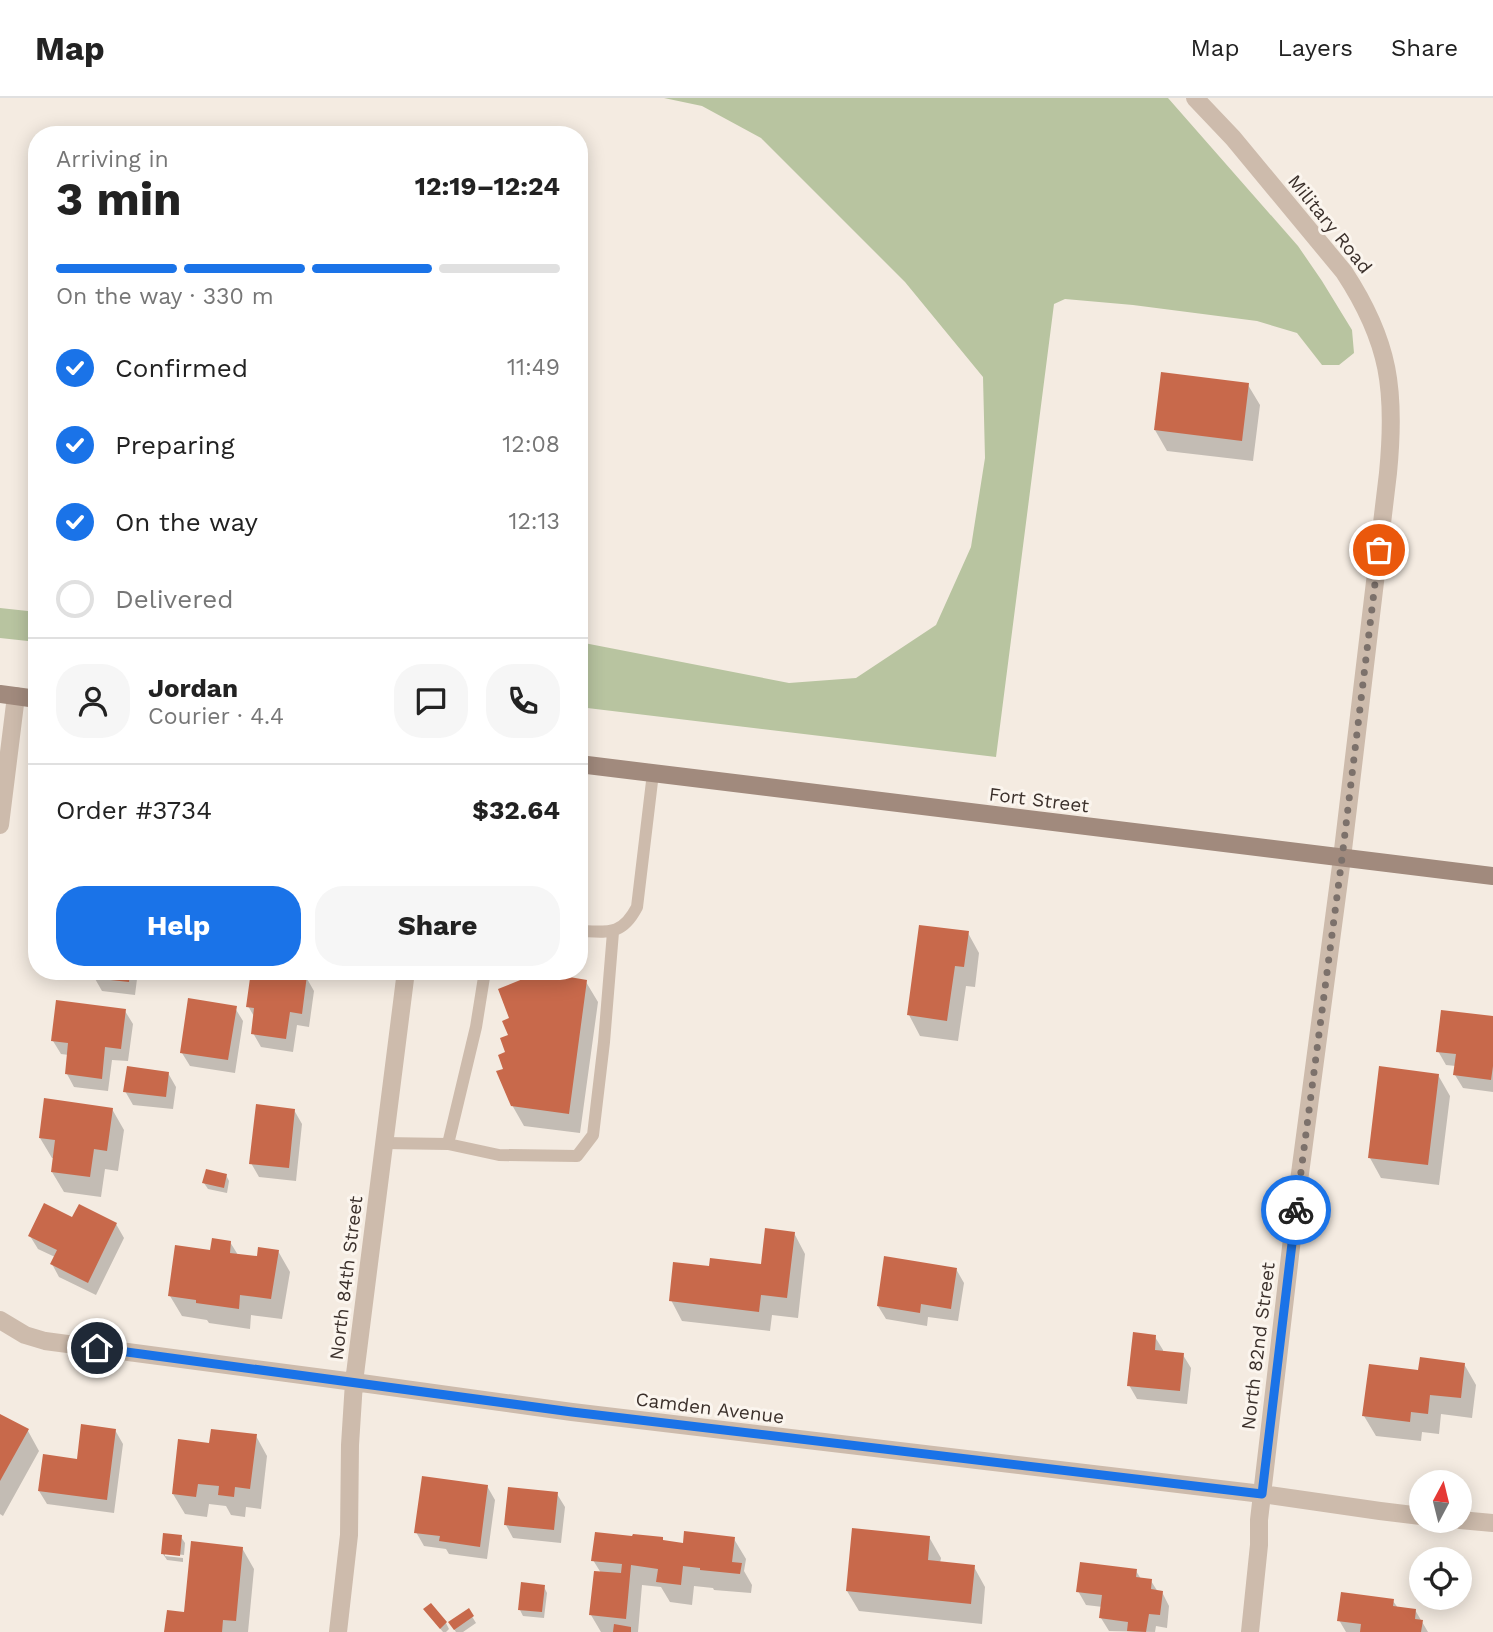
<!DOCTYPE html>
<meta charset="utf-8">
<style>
:root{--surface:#fff;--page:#f6f6f6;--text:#222;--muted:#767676;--line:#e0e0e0;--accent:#1a73e8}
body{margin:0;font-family:"Work Sans",sans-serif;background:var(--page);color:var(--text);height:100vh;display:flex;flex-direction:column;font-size:26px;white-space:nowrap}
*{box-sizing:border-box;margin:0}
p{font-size:23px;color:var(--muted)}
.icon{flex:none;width:38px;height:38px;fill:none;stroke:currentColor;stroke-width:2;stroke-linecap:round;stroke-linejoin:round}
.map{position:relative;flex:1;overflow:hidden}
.panel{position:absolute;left:28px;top:28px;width:560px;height:854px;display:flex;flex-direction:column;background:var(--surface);border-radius:28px;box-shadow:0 4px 18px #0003}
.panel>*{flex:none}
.needle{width:46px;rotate:7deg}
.controls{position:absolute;left:1409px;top:1372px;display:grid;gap:14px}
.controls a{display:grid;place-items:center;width:63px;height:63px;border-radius:50%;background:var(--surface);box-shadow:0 4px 18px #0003;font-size:35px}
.pin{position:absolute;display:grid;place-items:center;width:60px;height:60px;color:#fff;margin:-30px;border:4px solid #fff;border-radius:50%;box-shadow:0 2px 7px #0007}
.courier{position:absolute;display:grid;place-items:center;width:70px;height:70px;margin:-35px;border:5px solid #1a73e8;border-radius:50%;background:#fff;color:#222;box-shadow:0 2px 9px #0007}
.overview em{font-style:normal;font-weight:700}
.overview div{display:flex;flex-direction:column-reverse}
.overview{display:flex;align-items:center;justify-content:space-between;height:119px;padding:0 28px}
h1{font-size:46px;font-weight:700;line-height:52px}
.bar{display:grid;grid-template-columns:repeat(4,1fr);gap:10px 7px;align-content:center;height:84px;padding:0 28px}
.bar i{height:9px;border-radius:5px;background:var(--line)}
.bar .on{background:var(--accent)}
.bar p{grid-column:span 4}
.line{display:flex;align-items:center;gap:18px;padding:0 28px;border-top:2px solid var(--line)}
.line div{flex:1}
.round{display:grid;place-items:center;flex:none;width:74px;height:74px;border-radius:28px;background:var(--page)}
ol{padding:0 28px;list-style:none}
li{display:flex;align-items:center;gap:21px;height:77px}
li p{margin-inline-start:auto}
li .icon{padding:7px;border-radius:50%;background:var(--accent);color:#fff;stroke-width:4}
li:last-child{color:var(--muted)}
li i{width:38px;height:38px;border:4px solid var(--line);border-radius:50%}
.primary-button{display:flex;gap:14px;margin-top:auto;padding:14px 28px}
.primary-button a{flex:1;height:80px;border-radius:28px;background:var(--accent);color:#fff;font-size:28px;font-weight:700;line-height:80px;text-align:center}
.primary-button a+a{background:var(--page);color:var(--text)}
header{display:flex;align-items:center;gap:42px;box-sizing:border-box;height:98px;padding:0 35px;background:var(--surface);border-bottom:2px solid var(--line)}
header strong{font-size:33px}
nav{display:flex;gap:38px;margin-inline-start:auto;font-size:24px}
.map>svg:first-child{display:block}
.green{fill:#b8c4a0}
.shadow{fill:#0003}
.building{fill:#c8694b}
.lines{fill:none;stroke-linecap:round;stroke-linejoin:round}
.lane{stroke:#cdbbac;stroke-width:12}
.street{stroke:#cdbbac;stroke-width:18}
.secondary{stroke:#a18a7d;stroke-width:18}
.done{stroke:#7c716b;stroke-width:7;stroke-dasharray:0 12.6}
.route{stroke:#1a73e8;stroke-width:9}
.labels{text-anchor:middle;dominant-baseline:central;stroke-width:6;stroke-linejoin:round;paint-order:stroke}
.street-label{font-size:19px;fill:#3b302b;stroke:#fbf5ee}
</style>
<header>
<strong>Map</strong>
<nav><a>Map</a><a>Layers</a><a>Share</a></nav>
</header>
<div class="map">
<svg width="1493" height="1534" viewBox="0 0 1493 1534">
<rect width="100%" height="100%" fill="#f4ebe1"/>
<path class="green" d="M664,0H1168L1298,148L1322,183L1352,232L1354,255L1339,267H1322L1297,235L1257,223L1133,207L1065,201L1054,206L996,659L579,609V544L789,585L856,580L936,527L971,449L985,360L983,279L905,184L761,40L702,8Z
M0,510L37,514V544L0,540Z"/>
<path class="shadow" d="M1248,287L1260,307L1253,363L1167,353L1155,332Z
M968,835L979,855L975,889L966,888L958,943L920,938L909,917Z
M94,873H138L135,897L102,893L94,879Z
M306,879L314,893L309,929L297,927L293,954L261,949L253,935L255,920L248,908Z
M586,884L598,904L580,1035L524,1028L512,1007L505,972L510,938Z
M235,910L243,923L235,975L190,968L182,955Z
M125,913L133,926L128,963L112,962L108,993L74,989L67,976L69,957L61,956L53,943Z
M1493,920V994L1463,990L1455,977L1456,968L1446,967L1438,953Z
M168,975L176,989L173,1011L133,1007L125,993Z
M1438,977L1450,998L1439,1087L1381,1080L1370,1060Z
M112,1011L124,1032L118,1073L105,1071L101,1099L64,1094L52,1074L54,1060H52L40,1040Z
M294,1012L302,1026L296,1083L259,1079L251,1065Z
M226,1077L229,1083L227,1095L208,1091L204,1085Z
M73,1122L116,1126L124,1140L96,1197L59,1179L52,1166L55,1159L38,1151L30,1138Z
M794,1135L805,1156L798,1220L772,1217L770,1233L682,1223L671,1202L711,1170L762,1168Z
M230,1144L238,1157L259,1160L278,1153L290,1174L282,1221L251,1217L250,1231L209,1225L207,1222L182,1218L170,1198L212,1154Z
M956,1171L964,1185L958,1223L928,1219L927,1228L886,1221L878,1208Z
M1155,1239L1163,1252V1255L1183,1257L1191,1270L1187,1306L1137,1301L1129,1287Z
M1464,1266L1476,1287L1472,1320L1441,1316L1439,1336L1422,1334L1421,1343L1376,1338L1364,1318L1420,1274Z
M0,1318L28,1333L39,1353L3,1418L0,1416Z
M115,1332L123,1346L114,1415L47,1406L39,1393Z
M256,1338L267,1358L261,1411L246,1409L245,1419L231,1417L226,1408L209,1406L207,1419L185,1416L173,1396L211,1347Z
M487,1388L495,1402L487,1461L449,1456L446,1451L424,1448L416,1434Z
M557,1396L565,1409L561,1445L513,1440L506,1427Z
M181,1439L185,1445L184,1457L165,1455V1458L183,1460V1464L167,1462L163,1456Z
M929,1439L941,1460L940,1465L974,1469L985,1489L982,1526L859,1513L847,1493Z
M662,1441L664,1444L684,1447L734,1441L746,1461L744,1473L752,1487L751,1495L714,1492L713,1490L694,1488L692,1507L670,1504L661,1489L642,1487L638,1534H601L591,1517L601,1475L593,1462Z
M242,1450L254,1471L248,1534H166L185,1516Z
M1136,1473L1141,1481L1151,1483L1158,1494H1162L1169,1508L1167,1530L1156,1528L1155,1534L1109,1533L1101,1520L1103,1509L1086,1507L1078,1493Z
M544,1489L547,1495L544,1520L523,1518L520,1512Z
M1393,1503L1398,1510L1415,1512L1428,1534H1346L1339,1522Z
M425,1512L446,1525L449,1531L446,1534H443Z
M468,1512L476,1525L463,1534H456L450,1525Z"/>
<path class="building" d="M1161,274L1249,285L1242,343L1154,332Z
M919,827L969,833L964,869L955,868L947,923L907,917Z
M93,873H130L129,884L92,880Z
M251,873H279L307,877L302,916L290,914L286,941L251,936L254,910L246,909Z
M540,874L587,882L569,1016L511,1008L496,973L503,971L498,957L505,954L500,940L508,937L502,923L509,920L498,891Z
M188,900L237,908L228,962L180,955Z
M56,902L126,911L121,951L105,949L102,981L65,976L68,945L51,943Z
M1441,912L1493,918V968L1491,982L1453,977L1456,956L1436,954Z
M127,968L169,974L166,999L123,994Z
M1379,968L1439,976L1428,1067L1368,1060Z
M44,1000L113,1010L107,1053L94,1051L90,1079L51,1074L55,1042L39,1040Z
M256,1006L295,1011L289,1070L249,1066Z
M206,1071L227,1076L224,1090L202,1085Z
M44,1105L72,1119L79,1106L117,1125L88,1185L50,1166L57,1152L28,1138Z
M765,1130L795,1134L787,1200L761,1197L759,1214L669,1203L673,1164L709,1168L710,1160L761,1166Z
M212,1140L231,1143L230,1155L257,1158L258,1149L279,1152L271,1201L240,1197L239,1211L196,1205V1202L168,1198L175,1147L210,1152Z
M884,1158L957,1170L951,1211L921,1206L920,1215L877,1208Z
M1133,1234L1156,1237L1155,1252L1184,1255L1180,1293L1127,1288Z
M1420,1259L1465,1265L1461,1300L1430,1297L1428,1316L1411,1314L1410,1324L1362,1318L1369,1266L1418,1272Z
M0,1316L29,1331L0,1383Z
M81,1326L116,1331L107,1402L38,1393L43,1356L77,1361Z
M211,1331L257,1336L250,1391L235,1389L234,1399L218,1397L219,1388L198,1386L196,1399L172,1396L178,1341L209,1345Z
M422,1378L488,1387L480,1449L439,1443L440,1438L414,1435Z
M508,1389L558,1394L554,1432L504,1427Z
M852,1430L930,1438L928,1462L975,1467L971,1506L846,1493Z
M684,1433L735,1439L732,1464L742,1465L740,1476L700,1472V1470L683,1468L681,1487L656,1484L658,1471L631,1467L626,1521L589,1517L594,1473L621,1475L622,1466L591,1463L595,1434L632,1438L633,1436L663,1439V1442L683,1445Z
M163,1435L182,1437L180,1458L161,1456Z
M191,1443L243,1449L236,1523L223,1522L222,1534H164L167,1512L184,1514Z
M1080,1464L1137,1471L1136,1479L1152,1481L1151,1491L1163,1493L1160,1517L1149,1516L1146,1534L1127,1533L1128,1524L1099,1520L1102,1497L1076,1494Z
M521,1484L545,1487L542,1514L518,1512Z
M1341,1494L1394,1501L1393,1508L1416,1511L1415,1521L1423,1522L1421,1534H1360L1361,1526L1337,1523Z
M431,1505L447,1524L440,1531L423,1511Z
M469,1510L474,1518L454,1532L448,1524Z
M614,1526L631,1529V1534H613Z"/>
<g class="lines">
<path class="lane" d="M579,833C608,834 622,838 637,809L653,675
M384,1045L448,1046L476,929L485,873
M448,1046L499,1057L577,1058L593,1037L604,944L613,834"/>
<path class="street" d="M1195,0L1233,40L1344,174C1390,244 1396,293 1388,375L1342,760L1297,1098L1259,1422V1447L1250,1534
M0,727L16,598
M0,1222L25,1237L45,1243L354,1284L572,1314L1262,1396L1380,1413L1421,1418
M1460,1422L1493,1425
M338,1534L349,1437L350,1347L354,1284L406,873"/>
<path class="secondary" d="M0,596L37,601
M579,666L1493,778"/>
</g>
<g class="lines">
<path class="done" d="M1296,1112L1342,760L1379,452"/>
<path class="route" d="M97,1250L572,1314L1262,1396L1296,1112"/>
</g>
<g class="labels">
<g class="street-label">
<text transform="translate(1330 126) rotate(51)">Military Road</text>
<text transform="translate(1039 702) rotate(7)">Fort Street</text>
<text transform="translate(346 1180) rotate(-83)">North 84th Street</text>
<text transform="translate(1258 1248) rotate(-83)">North 82nd Street</text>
<text transform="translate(710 1310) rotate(7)">Camden Avenue</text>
</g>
</g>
</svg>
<div class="controls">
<a><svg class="needle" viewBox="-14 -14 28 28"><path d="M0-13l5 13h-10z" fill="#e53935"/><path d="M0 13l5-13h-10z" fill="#767676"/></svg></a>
<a><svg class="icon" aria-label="locate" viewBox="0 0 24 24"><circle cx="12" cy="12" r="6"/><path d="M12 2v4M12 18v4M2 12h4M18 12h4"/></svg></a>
</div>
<div class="pin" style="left:1379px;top:452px;background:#ea580c"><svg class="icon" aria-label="bag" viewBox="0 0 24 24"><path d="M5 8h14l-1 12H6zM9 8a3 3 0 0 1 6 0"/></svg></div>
<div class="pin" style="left:97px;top:1250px;background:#1f2937"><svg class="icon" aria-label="home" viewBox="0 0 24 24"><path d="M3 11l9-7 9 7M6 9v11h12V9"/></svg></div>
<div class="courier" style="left:1296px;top:1112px"><svg class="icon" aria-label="bike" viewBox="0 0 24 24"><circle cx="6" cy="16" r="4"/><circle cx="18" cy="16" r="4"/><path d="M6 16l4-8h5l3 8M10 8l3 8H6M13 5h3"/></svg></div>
<section class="panel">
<div class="overview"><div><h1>3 min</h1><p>Arriving in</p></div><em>12:19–12:24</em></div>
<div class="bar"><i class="on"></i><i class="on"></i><i class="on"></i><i></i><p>On the way · 330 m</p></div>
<ol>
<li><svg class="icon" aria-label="check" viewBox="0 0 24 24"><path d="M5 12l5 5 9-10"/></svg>Confirmed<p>11:49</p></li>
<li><svg class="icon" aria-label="check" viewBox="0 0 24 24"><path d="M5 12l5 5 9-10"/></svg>Preparing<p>12:08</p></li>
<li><svg class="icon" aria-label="check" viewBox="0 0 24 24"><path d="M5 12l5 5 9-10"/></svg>On the way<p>12:13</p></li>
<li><i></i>Delivered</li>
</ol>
<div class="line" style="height:126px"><a class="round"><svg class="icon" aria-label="person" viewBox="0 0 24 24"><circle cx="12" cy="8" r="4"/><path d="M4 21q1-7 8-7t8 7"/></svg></a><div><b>Jordan</b><p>Courier · 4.4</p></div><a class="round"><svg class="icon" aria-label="chat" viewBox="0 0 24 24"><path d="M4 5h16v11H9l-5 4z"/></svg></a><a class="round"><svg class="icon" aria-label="phone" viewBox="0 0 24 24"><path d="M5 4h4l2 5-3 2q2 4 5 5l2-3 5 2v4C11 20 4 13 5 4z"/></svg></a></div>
<div class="line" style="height:91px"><div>Order #3734</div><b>$32.64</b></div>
<div class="primary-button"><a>Help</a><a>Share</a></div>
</section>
</div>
